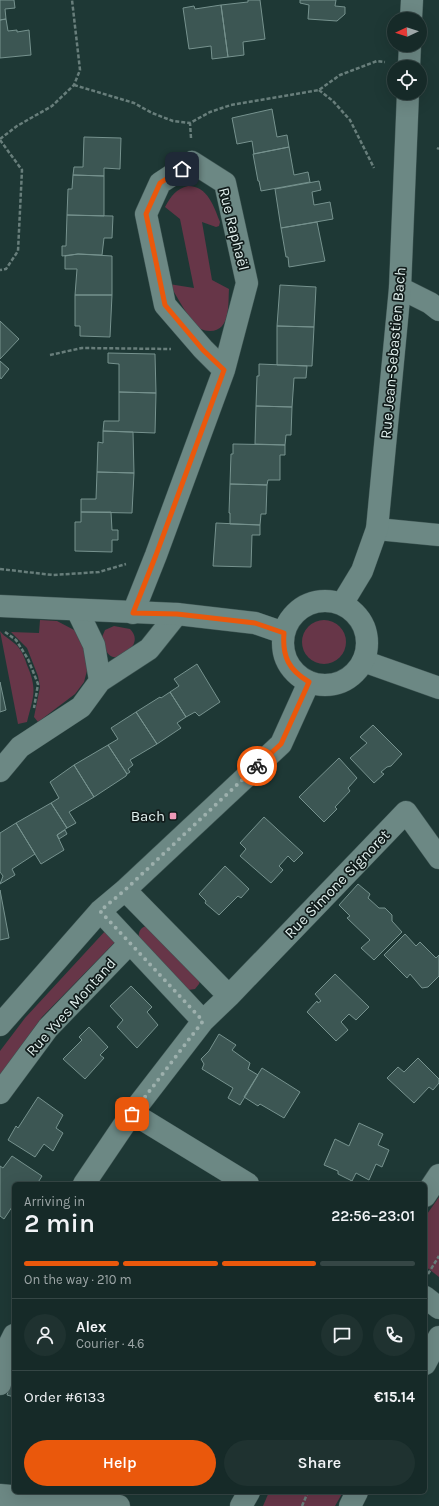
<!DOCTYPE html>
<meta charset="utf-8">
<style>
:root{--surface:#162a28;--page:#1f3230;--text:#f1f3f6;--muted:#9ea7a8;--line:#354645;--accent:#ea580c}
body{margin:0;font-family:Karla,sans-serif;background:var(--page);color:var(--text);height:100vh;display:flex;flex-direction:column;font-size:15px;white-space:nowrap}
*{box-sizing:border-box;margin:0}
p{font-size:13px;color:var(--muted)}
.icon{flex:none;width:22px;height:22px;fill:none;stroke:currentColor;stroke-width:2;stroke-linecap:round;stroke-linejoin:round}
.map{position:relative;flex:1;overflow:hidden}
.sheet{position:absolute;left:12px;top:1182px;width:415px;height:312px;display:flex;flex-direction:column;background:var(--surface);border-radius:6px;box-shadow:0 4px 16px #0002,0 0 0 1px var(--line)}
.sheet>*{flex:none}
.needle{width:26px;rotate:266deg}
.buttons{position:absolute;left:387px;top:12px;display:grid;gap:8px}
.buttons a{display:grid;place-items:center;width:40px;height:40px;border-radius:50%;background:var(--surface);box-shadow:0 4px 16px #0002,0 0 0 1px var(--line);font-size:20px}
.pin{position:absolute;display:grid;place-items:center;width:34px;height:34px;color:#fff;margin:-17px;border-radius:8px;box-shadow:0 2px 6px #0006}
.courier{position:absolute;display:grid;place-items:center;width:40px;height:40px;margin:-20px;border:3px solid #ea580c;border-radius:50%;background:#fff;color:#222;box-shadow:0 1px 5px #0007}
.headline em{font-style:normal;font-weight:600}
.headline div{display:flex;flex-direction:column-reverse}
.headline{display:flex;align-items:center;justify-content:space-between;height:68px;padding:0 12px}
h1{font-size:26px;font-weight:600;line-height:30px}
.bar{display:grid;grid-template-columns:repeat(4,1fr);gap:6px 4px;align-content:center;height:48px;padding:0 12px}
.bar i{height:5px;border-radius:3px;background:var(--line)}
.bar .current{background:var(--accent)}
.bar p{grid-column:span 4}
.line{display:flex;align-items:center;gap:10px;padding:0 12px;border-top:1px solid var(--line)}
.line div{flex:1}
.round{display:grid;place-items:center;flex:none;width:42px;height:42px;border-radius:21px;background:var(--page)}
.primary-button{display:flex;gap:8px;margin-top:auto;padding:8px 12px}
.primary-button a{flex:1;height:46px;border-radius:24px;background:var(--accent);color:#fff;font-size:16px;font-weight:600;line-height:46px;text-align:center}
.primary-button a+a{background:var(--page);color:var(--text)}
.map>svg:first-child{display:block}
.green{fill:#673648}
.building{fill:#3c5653;stroke:#76928e}
.lines{fill:none;stroke-linecap:round;stroke-linejoin:round}
.minor-casing{stroke:#3e5553;stroke-width:23}
.tertiary-casing{stroke:#3e5553;stroke-width:23}
.path{stroke:#687e7b;stroke-width:2.5;stroke-dasharray:4 2;stroke-linecap:butt}
.minor{stroke:#6c8884;stroke-width:22}
.tertiary{stroke:#6c8884;stroke-width:22}
.done{stroke:#9db0ad;stroke-width:4;stroke-dasharray:0 7.2}
.route{stroke:#ea580c;stroke-width:5}
.poi-dot{fill:#ef9ab8;stroke:#111c1b;stroke-width:1.5}
.labels{text-anchor:middle;dominant-baseline:central;stroke-width:3.5;stroke-linejoin:round;paint-order:stroke}
.street-label{font-size:15px;fill:#e1f0ee;stroke:#111c1b}
.poi-label{font-size:15px;fill:#e1f0ee;stroke:#111c1b;text-anchor:end}
</style>
<div class="map">
<svg width="439" height="1506" viewBox="0 0 439 1506">
<rect width="100%" height="100%" fill="#1e3835"/>
<path class="green" d="M188,186C208,186 214,207 220,222L219,226L216,227L202,222L212,280L229,289C228,303 231,331 210,331C203,331 198,328 194,323C184,311 177,296 169,284L194,288L180,219L165,207C171,196 176,189 188,186Z
M302 642a22 22 0 1 1 44 0a22 22 0 1 1-44 0Z
M40,620L57,621L76,631L84,642L88,667L84,682L75,694L38,722L34,717L40,687L38,676L27,648L11,632L39,633Z
M114,626L130,629C134,633 136,638 134,643C133,647 128,650 125,652C111,665 104,651 102,637L105,630Z
M0,631C5,638 14,641 19,648C23,653 25,659 27,665C38,690 33,697 27,722L18,724Z
M146,926L200,981L199,984L195,989L188,990L139,939C138,932 140,928 146,926Z
M107,929L116,941L42,1017L0,1075V1051L25,1018Z
M439,1197V1277L425,1266V1217Z
M269,1492H343L335,1506H263Z"/>
<path class="building" d="M0,0H14L15,8L5,9L6,19L0,20Z
M248,0H260L265,39L243,42L244,55L228,57L221,5L248,2Z
M300,0H336L335,6L345,7V14L337,21L308,19L309,5L300,3Z
M221,5L228,57L212,59L211,46L189,49L183,8L194,6L195,9Z
M6,19L8,31L17,30V32L29,30L31,55L0,58V20Z
M272,109L277,137L287,135L289,147L254,154L252,141L237,144L232,118Z
M84,137L121,138L120,169L104,168V176L73,175L74,167H83Z
M289,147L294,175L308,172L310,182L261,191L259,181H258L253,154Z
M73,175L104,176V216L67,215L68,189H72Z
M319,181L321,190L312,192L314,205L330,202L333,219L281,228L275,189Z
M67,215L113,216L112,238H104L102,255L78,254L62,256V246H66Z
M317,222L325,261L289,267L288,257H286L281,228Z
M78,254L112,256V295H75L77,269H65V256Z
M280,285L316,287L314,327L277,326Z
M75,295H112L110,337L80,336V326H75Z
M0,321L19,339L0,359Z
M277,326L314,327L312,366L277,365Z
M108,353L155,354L156,393L119,392V364L108,363Z
M0,361L9,369L1,379L0,377Z
M259,364L307,366L306,378H294L292,407L256,406L257,376H259Z
M119,392L156,393L155,433L103,431L104,421H119Z
M256,406L292,407L291,435H286L285,445L255,444Z
M103,431L133,432L134,473L97,472L98,442L103,443Z
M233,444L285,445V455H280V480H268L267,485L230,484L231,454H233Z
M97,472L134,473L132,513L81,512V499H96Z
M230,484L267,485L266,514H261L260,525L230,524V513H229Z
M81,512H111L112,530H118V540H112V552L75,551V522H81Z
M216,523L260,525V535H252L251,567L213,566Z
M197,664L220,702L199,716L195,712L186,717L170,692L179,686L174,679Z
M0,682L6,710L0,712Z
M170,692L186,717L177,723L181,728L157,744L136,712L160,697L161,698Z
M136,712L157,744L130,760L133,765L128,769L130,772L127,774L108,745L118,739L111,728Z
M373,725L402,754L391,766L387,767L381,772L384,774L374,783L350,758L367,743L360,737Z
M108,745L127,774L126,776L94,797L74,765Z
M339,758L357,778L348,788L350,791L335,807L337,809L324,822L299,797Z
M74,765L94,797L69,812L76,823L67,828L51,803L59,798L50,782Z
M51,803L67,828L57,835L64,850L41,864L16,823Z
M264,817L303,853L294,862L288,856L279,866L283,870L271,883L240,856L246,849L240,843Z
M16,823L35,854L12,869L15,875L0,884L3,876L0,872V833Z
M65,830L67,834L59,839L57,835Z
M225,866L249,889L241,898L238,896L219,915L205,903L206,901L199,894Z
M358,884L370,894L368,898L379,908H385L392,915V921L402,932L374,960L361,948L370,940L347,918L350,916L339,905Z
M0,890L9,938L0,940Z
M405,934L416,946L420,942L436,958L439,955V976L428,987L422,988L410,974L407,978L384,955Z
M335,974L369,1007L356,1020L349,1014L341,1022L348,1030L336,1041L307,1012L317,1001L318,1003L321,1001L315,994Z
M131,986L152,1007L147,1012L158,1025L137,1048L117,1027L123,1020L110,1006Z
M89,1027L108,1047L100,1055L104,1058L85,1079L63,1059L82,1040L79,1037Z
M219,1034L236,1045L232,1050L250,1063L248,1069L258,1075L240,1105L228,1098L233,1088L202,1069L204,1064L201,1059L209,1051Z
M418,1058L439,1079V1083L433,1090L429,1087L414,1103L387,1078L398,1067L404,1072Z
M262,1068L300,1092L284,1118L260,1104L258,1106L244,1097Z
M38,1097L63,1115L56,1128L63,1133L53,1151L44,1144L35,1157L8,1140L16,1126L18,1128Z
M359,1123L383,1134L378,1145L389,1150L382,1167L376,1164L369,1180L356,1173L352,1181L338,1174V1171L324,1165L335,1139L349,1146Z
M12,1156L42,1176L37,1184H14V1204L4,1219L0,1216V1166L3,1168Z
M14,1371V1397L7,1395Z"/>
<g class="lines">
<g class="minor-casing">
<path id="minor" d="M400,288L430,303L439,310
M377,529L439,535
M77,610L94,645L100,681
M133,613L156,555L224,370L247,283L225,183L192,162L160,183L146,214L165,305L203,349L224,370
M363,661L439,688
M0,771L20,747L81,707L100,681L149,649L177,614
M125,890L229,996
M203,1021L229,996L406,812L439,858
M0,1025L100,911L125,890L281,744L309,682
M0,1093L48,1028L130,943
M132,1113L248,1184
M84,1184L132,1113L203,1021L100,911
M425,1196L439,1175
M425,1297L439,1308
M425,1364L439,1337
M0,1384L10,1343L14,1335
M0,1495L119,1506
M241,1506L249,1492
M350,1506L357,1492"/>
</g>
<g class="tertiary-casing">
<path id="tertiary" d="M411,19L412,0
M409,67L410,45
M283 643a42 42 0 1 1 84 0a42 42 0 1 1-84 0Z
M342,604L362,571L377,529L400,288L408,93
M0,606L177,614L255,623L284,633"/>
</g>
<path class="path" d="M74,85L134,103L152,113L173,121L190,123
M319,90L333,101L350,120L374,168
M191,138L190,123L210,112L231,105L319,90L340,75L377,61L385,62
M0,139L17,126L52,106L74,85L80,70L72,0
M0,140L22,170L18,251L6,269L0,270
M437,148L439,149
M50,355L82,348L171,349
M0,569L53,575L99,572L126,564
M5,632L16,640L28,659L38,684L34,708
M428,1274L439,1256
M302,1506L308,1492"/>
<use href="#minor" class="minor"/>
<use href="#tertiary" class="tertiary"/>
</g>
<g class="lines">
<path class="done" d="M132,1114L203,1021L100,911L125,890L257,766"/>
<path class="route" d="M182,169L160,183L146,214L165,305L203,350L224,370L156,555L133,613L177,614L255,623L284,633C282,657 289,670 309,682L281,744L257,766"/>
</g>
<rect class="poi-dot" x="169" y="812" width="8" height="8" rx="2"/>
<g class="labels">
<g class="street-label">
<text transform="translate(234 229) rotate(76)">Rue Raphaël</text>
<text transform="translate(393 353) rotate(-85)">Rue Jean-Sebastien Bach</text>
<text transform="translate(337 884) rotate(-46)">Rue Simone Signoret</text>
<text transform="translate(71 1007) rotate(-48)">Rue Yves Montand</text>
</g>
<g class="poi-label">
<text x="165" y="816">Bach</text>
</g>
</g>
</svg>
<div class="buttons">
<a><svg class="needle" viewBox="-14 -14 28 28"><path d="M0-13l5 13h-10z" fill="#e53935"/><path d="M0 13l5-13h-10z" fill="#9ea7a8"/></svg></a>
<a><svg class="icon" aria-label="locate" viewBox="0 0 24 24"><circle cx="12" cy="12" r="6"/><path d="M12 2v4M12 18v4M2 12h4M18 12h4"/></svg></a>
</div>
<div class="pin" style="left:132px;top:1114px;background:#ea580c"><svg class="icon" aria-label="bag" viewBox="0 0 24 24"><path d="M5 8h14l-1 12H6zM9 8a3 3 0 0 1 6 0"/></svg></div>
<div class="pin" style="left:182px;top:169px;background:#1f2937"><svg class="icon" aria-label="home" viewBox="0 0 24 24"><path d="M3 11l9-7 9 7M6 9v11h12V9"/></svg></div>
<div class="courier" style="left:257px;top:766px"><svg class="icon" aria-label="bike" viewBox="0 0 24 24"><circle cx="6" cy="16" r="4"/><circle cx="18" cy="16" r="4"/><path d="M6 16l4-8h5l3 8M10 8l3 8H6M13 5h3"/></svg></div>
<section class="sheet">
<div class="headline"><div><h1>2 min</h1><p>Arriving in</p></div><em>22:56–23:01</em></div>
<div class="bar"><i class="current"></i><i class="current"></i><i class="current"></i><i></i><p>On the way · 210 m</p></div>
<div class="line" style="height:72px"><a class="round"><svg class="icon" aria-label="person" viewBox="0 0 24 24"><circle cx="12" cy="8" r="4"/><path d="M4 21q1-7 8-7t8 7"/></svg></a><div><b>Alex</b><p>Courier · 4.6</p></div><a class="round"><svg class="icon" aria-label="chat" viewBox="0 0 24 24"><path d="M4 5h16v11H9l-5 4z"/></svg></a><a class="round"><svg class="icon" aria-label="phone" viewBox="0 0 24 24"><path d="M5 4h4l2 5-3 2q2 4 5 5l2-3 5 2v4C11 20 4 13 5 4z"/></svg></a></div>
<div class="line" style="height:52px"><div>Order #6133</div><b>€15.14</b></div>
<div class="primary-button"><a>Help</a><a>Share</a></div>
</section>
</div>
